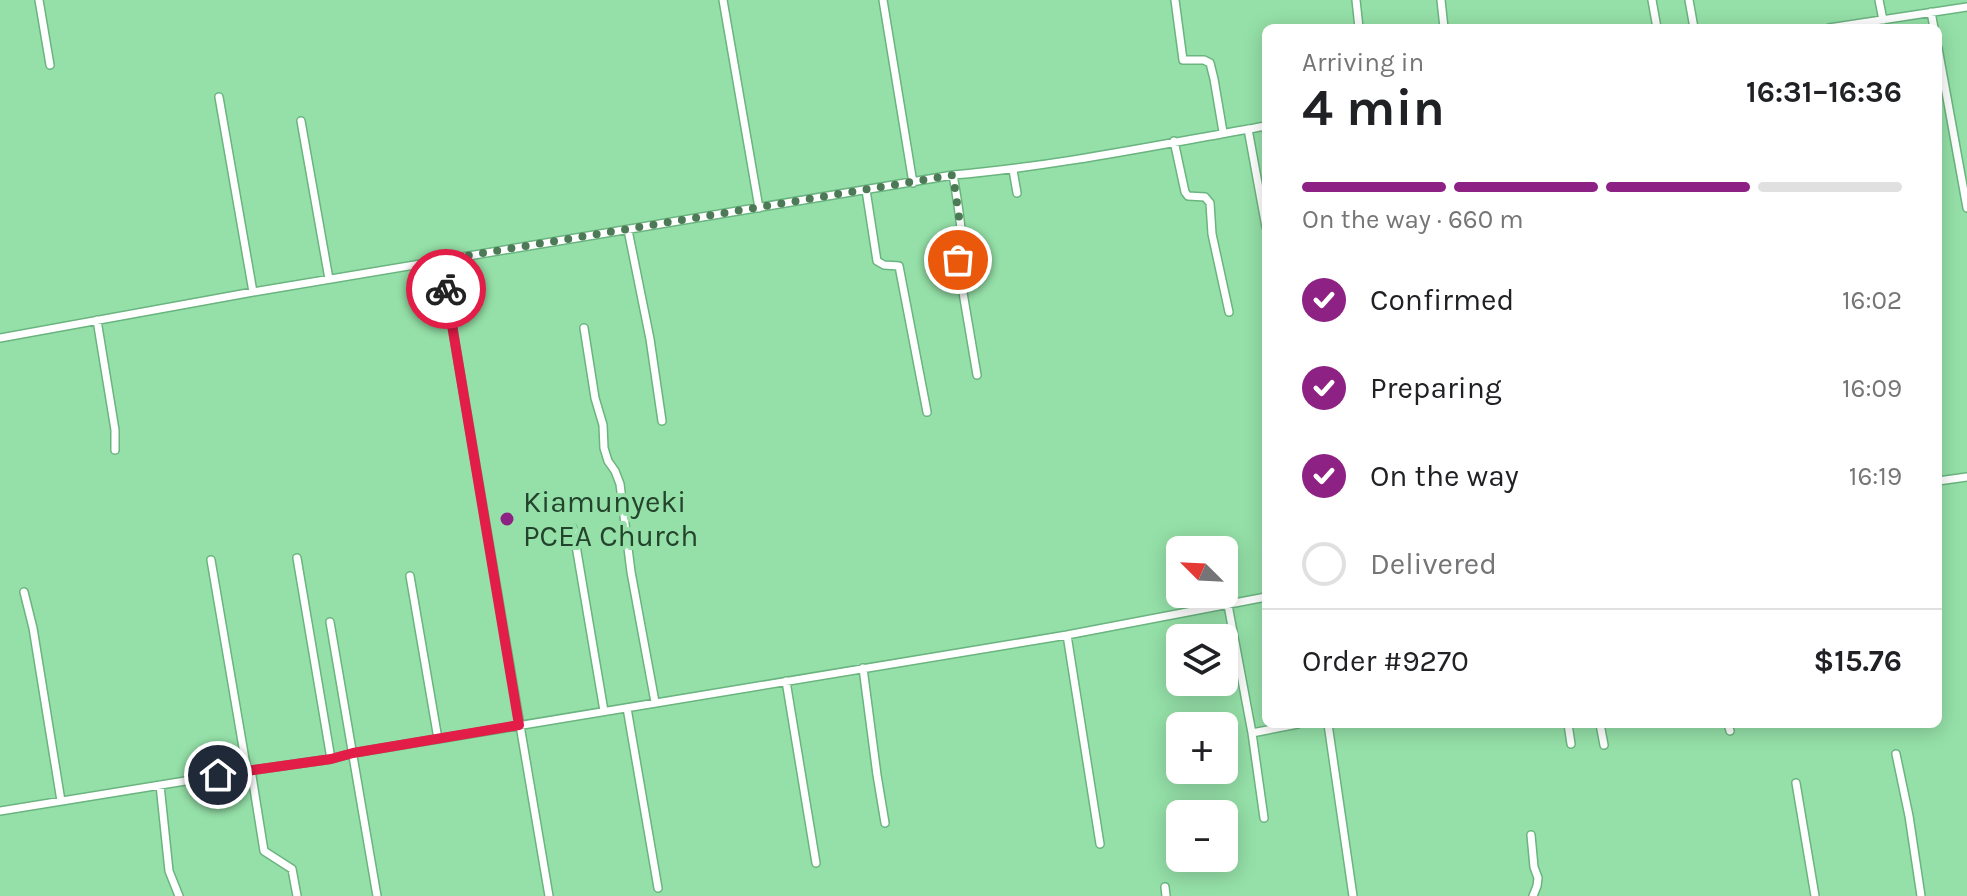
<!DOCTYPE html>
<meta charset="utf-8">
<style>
:root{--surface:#fff;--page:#f2f2f2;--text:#202124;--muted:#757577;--line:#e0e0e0;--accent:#8d2184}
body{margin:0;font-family:Karla,sans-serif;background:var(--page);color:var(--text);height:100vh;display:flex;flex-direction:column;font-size:30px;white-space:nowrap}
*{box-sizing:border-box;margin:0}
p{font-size:26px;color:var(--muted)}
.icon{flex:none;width:44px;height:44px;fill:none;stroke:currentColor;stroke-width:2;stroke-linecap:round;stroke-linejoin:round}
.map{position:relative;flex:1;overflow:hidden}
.details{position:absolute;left:1262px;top:24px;width:680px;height:704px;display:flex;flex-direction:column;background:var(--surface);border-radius:12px;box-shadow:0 4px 20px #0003}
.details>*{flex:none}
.needle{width:52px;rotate:294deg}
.tools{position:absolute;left:1166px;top:536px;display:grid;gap:16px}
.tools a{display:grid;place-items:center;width:72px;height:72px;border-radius:12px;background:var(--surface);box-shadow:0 4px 20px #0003;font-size:40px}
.pin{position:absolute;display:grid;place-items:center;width:68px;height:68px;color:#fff;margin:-34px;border:4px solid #fff;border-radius:50%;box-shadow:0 2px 8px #0007}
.courier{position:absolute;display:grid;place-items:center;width:80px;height:80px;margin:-40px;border:6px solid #e11d48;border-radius:50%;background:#fff;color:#222;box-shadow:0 2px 10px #0007}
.headline em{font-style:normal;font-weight:700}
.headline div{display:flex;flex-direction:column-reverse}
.headline{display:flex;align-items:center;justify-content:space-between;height:136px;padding:0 40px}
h1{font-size:52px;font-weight:700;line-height:60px}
.bar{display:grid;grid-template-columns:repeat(4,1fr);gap:12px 8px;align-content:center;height:96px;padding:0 40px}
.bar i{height:10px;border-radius:6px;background:var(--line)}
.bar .current{background:var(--accent)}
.bar p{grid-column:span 4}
.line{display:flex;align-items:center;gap:20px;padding:0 40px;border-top:2px solid var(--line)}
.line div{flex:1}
ol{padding:0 40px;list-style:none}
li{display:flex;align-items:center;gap:24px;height:88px}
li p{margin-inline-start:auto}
li .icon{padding:8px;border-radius:50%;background:var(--accent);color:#fff;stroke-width:4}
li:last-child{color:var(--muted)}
li i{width:44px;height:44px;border:4px solid var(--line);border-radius:50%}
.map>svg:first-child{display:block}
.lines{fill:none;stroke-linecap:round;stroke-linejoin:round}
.minor-casing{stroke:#6ab47f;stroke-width:10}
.minor{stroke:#fff;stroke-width:7}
.done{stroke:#4c7a57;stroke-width:8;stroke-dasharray:0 14.4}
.route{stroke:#e11d48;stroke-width:10}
.poi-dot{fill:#8d2184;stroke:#95e0a8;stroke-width:3}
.labels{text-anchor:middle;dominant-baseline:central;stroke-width:8;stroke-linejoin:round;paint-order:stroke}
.poi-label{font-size:30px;fill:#24432c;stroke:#95e0a8;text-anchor:start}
</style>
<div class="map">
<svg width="1967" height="896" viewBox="0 0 1967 896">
<rect width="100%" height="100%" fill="#95e0a8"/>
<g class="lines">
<g class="minor-casing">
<path id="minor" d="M39,0L50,65
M723,0L759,208
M883,0L913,183
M1175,0L1183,60H1204L1210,63L1214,79L1223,132
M1356,0L1359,28
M1441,0L1444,28
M1652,0L1657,28
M1689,0L1694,28
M1879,0L1883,20
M1931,12L1934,28
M1829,28L1967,7
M1938,48L1967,208
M219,97L253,292
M301,121L329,279
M1248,129L1266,227
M1174,141L1185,192L1188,196L1205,197L1210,203L1212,234L1229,312
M1013,170L1017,193
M953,175C957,197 961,220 962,243C962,252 958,259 959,269L977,375
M866,190L877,261L884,265L899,266L927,412
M628,230L650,339L662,421
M441,260L549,896
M97,320L115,430V450
M584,328L595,398L603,425L604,448L608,461L615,471L620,484L631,572L655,702
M0,338L253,292L953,175C1058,166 1162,144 1266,126
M1938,481L1967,477
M573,528L604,711
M297,558L331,759
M211,560L247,771
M410,576L438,739
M24,592L33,628L61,801
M1228,605L1252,733L1264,818
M330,622L377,896
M1067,635L1100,844
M863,668L877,775L885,823
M786,681L816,863
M627,708L658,888
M1328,724L1353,896
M1568,724L1571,744
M1600,724L1604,745
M1728,724L1730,731
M1252,733L1298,724
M1896,754L1909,816L1921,896
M251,770L264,851L292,869L297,896
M1796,783L1815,896
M160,785L169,871L179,896
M0,811L247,771L331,759L353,753L438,739L1067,635L1266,597
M1531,835L1534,867L1538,878L1537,886L1533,896
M1165,887L1166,896"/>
</g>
<use href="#minor" class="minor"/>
</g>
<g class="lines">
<path class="done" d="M446,289L441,260L953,175L962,238V249L958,260"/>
<path class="route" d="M218,775L331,759L353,753L519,725L446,289"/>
</g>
<circle class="poi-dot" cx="507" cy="519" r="8"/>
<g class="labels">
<g class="poi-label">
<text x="523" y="502">Kiamunyeki<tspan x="523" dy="34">PCEA Church</tspan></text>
</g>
</g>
</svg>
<div class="tools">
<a><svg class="needle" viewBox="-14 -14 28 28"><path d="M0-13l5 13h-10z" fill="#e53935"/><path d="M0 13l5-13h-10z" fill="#757577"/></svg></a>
<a><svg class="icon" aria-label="layers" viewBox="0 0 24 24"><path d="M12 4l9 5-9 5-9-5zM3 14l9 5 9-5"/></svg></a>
<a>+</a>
<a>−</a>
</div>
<div class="pin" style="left:958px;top:260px;background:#ea580c"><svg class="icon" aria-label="bag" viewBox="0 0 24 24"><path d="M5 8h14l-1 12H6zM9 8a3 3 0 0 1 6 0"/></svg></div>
<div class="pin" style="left:218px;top:775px;background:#1f2937"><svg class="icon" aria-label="home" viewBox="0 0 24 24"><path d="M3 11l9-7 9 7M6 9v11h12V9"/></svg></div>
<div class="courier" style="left:446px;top:289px"><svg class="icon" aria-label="bike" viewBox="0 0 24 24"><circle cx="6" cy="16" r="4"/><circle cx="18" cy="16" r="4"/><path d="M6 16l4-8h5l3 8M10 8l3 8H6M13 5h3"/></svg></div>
<section class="details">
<div class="headline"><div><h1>4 min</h1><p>Arriving in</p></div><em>16:31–16:36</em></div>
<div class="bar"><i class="current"></i><i class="current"></i><i class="current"></i><i></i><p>On the way · 660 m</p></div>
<ol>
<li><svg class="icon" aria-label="check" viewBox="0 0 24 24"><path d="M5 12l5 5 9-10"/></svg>Confirmed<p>16:02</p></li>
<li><svg class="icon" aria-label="check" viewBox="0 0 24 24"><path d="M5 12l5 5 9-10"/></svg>Preparing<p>16:09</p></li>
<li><svg class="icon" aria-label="check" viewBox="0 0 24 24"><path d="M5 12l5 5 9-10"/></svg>On the way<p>16:19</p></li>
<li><i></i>Delivered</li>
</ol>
<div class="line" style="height:104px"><div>Order #9270</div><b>$15.76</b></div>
</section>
</div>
